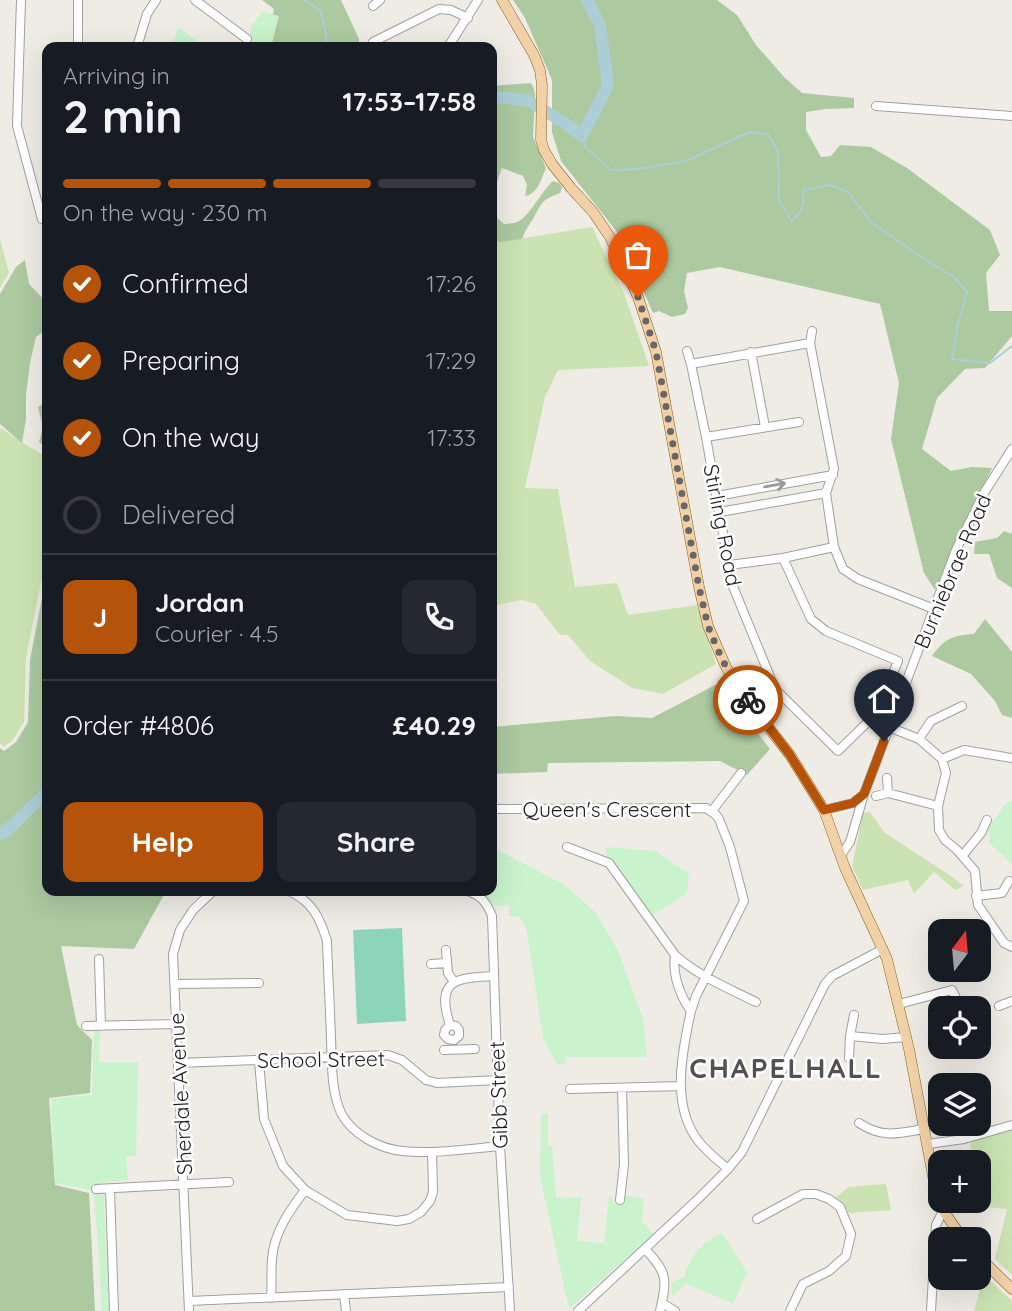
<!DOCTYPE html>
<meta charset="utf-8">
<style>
:root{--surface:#171b24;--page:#242831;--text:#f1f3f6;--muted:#9ea1a6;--line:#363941;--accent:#b45309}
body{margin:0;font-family:Quicksand,sans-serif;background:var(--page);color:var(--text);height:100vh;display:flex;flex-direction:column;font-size:26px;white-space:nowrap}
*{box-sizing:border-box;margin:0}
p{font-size:23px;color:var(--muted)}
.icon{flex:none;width:38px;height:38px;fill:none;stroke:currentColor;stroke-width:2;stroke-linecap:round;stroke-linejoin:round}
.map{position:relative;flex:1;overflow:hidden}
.panel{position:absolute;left:42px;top:42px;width:455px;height:854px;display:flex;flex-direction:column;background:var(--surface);border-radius:14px;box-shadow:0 7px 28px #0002}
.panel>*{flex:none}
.needle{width:46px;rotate:16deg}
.fabs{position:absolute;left:928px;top:919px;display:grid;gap:14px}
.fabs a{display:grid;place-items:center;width:63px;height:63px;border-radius:14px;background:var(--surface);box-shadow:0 7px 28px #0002;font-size:35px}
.pin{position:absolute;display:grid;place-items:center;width:60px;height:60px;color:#fff;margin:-72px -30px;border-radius:50% 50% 50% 0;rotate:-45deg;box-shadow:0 0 7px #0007}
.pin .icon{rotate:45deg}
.courier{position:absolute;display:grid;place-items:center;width:70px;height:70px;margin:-35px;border:5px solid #b45309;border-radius:50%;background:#fff;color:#222;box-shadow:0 2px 9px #0007}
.summary em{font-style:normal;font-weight:700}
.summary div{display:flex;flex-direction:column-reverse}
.summary{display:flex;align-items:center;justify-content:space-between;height:119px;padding:0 21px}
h1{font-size:46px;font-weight:700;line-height:52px}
.bar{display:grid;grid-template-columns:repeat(4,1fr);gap:10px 7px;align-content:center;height:84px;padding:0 21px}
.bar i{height:9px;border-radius:5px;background:var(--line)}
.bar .current{background:var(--accent)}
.bar p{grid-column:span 4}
.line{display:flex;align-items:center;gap:18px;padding:0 21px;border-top:2px solid var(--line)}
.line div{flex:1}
.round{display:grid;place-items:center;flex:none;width:74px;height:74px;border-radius:14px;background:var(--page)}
ol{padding:0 21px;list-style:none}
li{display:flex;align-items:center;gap:21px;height:77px}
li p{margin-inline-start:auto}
li .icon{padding:7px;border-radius:50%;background:var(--accent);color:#fff;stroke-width:4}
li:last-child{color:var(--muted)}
li i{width:38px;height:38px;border:4px solid var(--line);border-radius:50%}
.button{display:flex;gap:14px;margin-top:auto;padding:14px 21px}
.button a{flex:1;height:80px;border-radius:14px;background:var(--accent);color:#fff;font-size:28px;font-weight:700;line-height:80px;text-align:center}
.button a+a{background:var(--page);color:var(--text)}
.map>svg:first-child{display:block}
.grass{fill:#cbe3b2}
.forest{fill:#acc9a0}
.park{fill:#c8f3cc}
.pitch{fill:#8dd5b8}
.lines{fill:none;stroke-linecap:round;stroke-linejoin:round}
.stream{stroke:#acced7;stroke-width:2}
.river{stroke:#acced7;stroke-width:12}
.minor-casing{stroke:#a0a0a0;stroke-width:10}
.major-casing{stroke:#896011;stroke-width:11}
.minor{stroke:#fff;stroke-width:8}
.major{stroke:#f2d1a8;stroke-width:10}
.oneway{stroke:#9a9a9a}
.done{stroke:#686765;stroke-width:7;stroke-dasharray:0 12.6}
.route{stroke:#b45309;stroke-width:9}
.labels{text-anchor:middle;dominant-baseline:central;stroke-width:5;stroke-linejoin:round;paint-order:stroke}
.street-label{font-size:21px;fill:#1f1f1f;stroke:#fff}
.district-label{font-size:28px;font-weight:bold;letter-spacing:2px;fill:#525252;stroke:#fff}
</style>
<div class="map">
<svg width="1012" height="1311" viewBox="0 0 1012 1311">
<rect width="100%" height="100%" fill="#efece6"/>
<path class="grass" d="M592,227L624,293L649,366L558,370L545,397L525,488L558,489L575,587L617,583L628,615L697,605L716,664L663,694L632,688L590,661L568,635H560L536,604L521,600L492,606V241L501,242Z
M0,239L9,273L0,288Z
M0,428L47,458V553L26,657L24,722L12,741L4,747L0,743Z
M870,812L884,832L948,874L964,886L955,890L934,872L914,894L908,880L863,890L852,866L863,813Z
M1012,1128V1275L995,1259L1007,1209L986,1207L978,1182V1162H973L970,1143L974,1140Z
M886,1184L891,1210L849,1213L836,1197L849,1187Z
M984,1275L1012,1301V1311H974Z"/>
<path class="forest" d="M262,0H341L359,39V47H266L274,9Z
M513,0H717L737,15L756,45L784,77L802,93L854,98V108L826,109L806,112V130L821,157L831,156L840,145L871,147L907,168L990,230L1000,255L986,273L989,311H1012V336L985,368L965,369L937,398L922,449L951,471L972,467L992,468L935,590L924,573L891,439L899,383L880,304L720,267L687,273L684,291L688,308L685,314L672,317L659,311L653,313L617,232L561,161L552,132V80L525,18Z
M531,83L534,89L535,95L533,137L546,168C541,179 538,194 525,196L527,185L523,176L502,168L492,195V86Z
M553,181L559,183L562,187L560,193C541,200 542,203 533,219C528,226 525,231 522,239L501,242L492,241V209L495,216L504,224C505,224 514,223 515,223C529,218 541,192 553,181Z
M25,260L29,284L47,303V329L36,337L30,363L26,395V419L22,443L0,424V294L16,267Z
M47,401V448L39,442L43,427L38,407Z
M1004,531L1012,534V588L997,578L989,554H974L975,542L997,538Z
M47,572V891H166L134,949L61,946L77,1025L92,1040L90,1093L49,1098L55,1185L89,1193L95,1311H0V748L4,751L16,742L28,722L30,660Z
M985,619L1012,652V718L1002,715L995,701L971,674L932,656C944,639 953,635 974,634Z
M719,683L770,749L747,775L720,761L548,763L547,772L492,774V727L616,716L652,718Z"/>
<path class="park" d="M262,11L279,16L271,47H242L250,36L251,26Z
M178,27L205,47H172Z
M1012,801V864L988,842L991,837L987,832L990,822L994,821L1006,803Z
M492,847L563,884L595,912L617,949L643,1018L647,1057H565V1064H557L543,1038L527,931L520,917L509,916V905L490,906L472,891H492Z
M606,847L656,851L689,874L687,893L652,916L615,864L607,857Z
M100,1030L99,1062H138L136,1156L126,1157L128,1180L103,1182L109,1311H101L100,1268L94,1196L91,1190L55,1183L51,1099L92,1095L94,1031Z
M541,1114H548V1145L552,1146L556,1198L581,1197L577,1241L604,1243L609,1196L612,1197L613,1203L622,1202L623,1195L644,1198L642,1221L653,1234L569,1309L540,1177Z
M722,1233L747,1272L733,1304L686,1283L674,1295L671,1296L672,1282L686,1276L685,1272C697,1249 699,1245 722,1233Z"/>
<path class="pitch" d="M402,928L406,1021L357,1024L353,930Z"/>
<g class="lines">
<path class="stream" d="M304,0L320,10L326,34L327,47
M582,136L586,148L611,170L637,169L686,161L749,132L768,134L778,152L779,200L792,222L802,209L804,190L830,185L848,192L871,222L930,263L953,276L967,292L958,324L952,359L990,363L1012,346"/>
<path class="river" d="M492,97L527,100L563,122L582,136L608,85L600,25L587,0
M0,834L4,833L47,792"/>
<g class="minor-casing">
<path id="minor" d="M21,0L17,126L42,219
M195,0L247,39
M373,6L380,0
M373,42L439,9L451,10L468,18
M78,47V0
M78,47H98
M137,47L147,14L156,0
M448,47L478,0
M876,106L1012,116
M812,331L810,343L834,469L826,493L834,547L843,569L858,579L934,609
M687,351L691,364L706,437L732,584L775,689L838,751L876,714L898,661L826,631L811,619L783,558
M751,352L765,427
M691,364L810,343
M706,437L799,422
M717,496L833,475
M720,512L826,493
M729,565L783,558L834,547
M889,727L919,739L942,759L946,773L938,806L939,830L945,840L957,850L975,871L978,905L1004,943L1012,947
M919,739L931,721L962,706
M942,759L964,750L1012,758
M888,793L938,806
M876,796L888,793L887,778
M492,809L706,808L716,815L719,819L730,847L744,901L696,996L691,1011
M824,810L853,803L862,796
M712,811L741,773
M567,847L609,863L675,955C672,974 680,996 691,1011C682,1052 670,1108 700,1143C708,1153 719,1161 728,1169
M841,855L850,842L864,794L956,550L984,493L1012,449
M963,855L981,833L987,820
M289,891C312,901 320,918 327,941C328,973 330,1006 331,1038C332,1062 331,1091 341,1113C352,1134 379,1149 403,1151C435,1154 468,1149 500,1146
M467,891C481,895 487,903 492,916L500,1146L510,1311
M976,896L1002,893L1009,881
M446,950L448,973L454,982
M675,955C698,976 728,988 756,1002
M99,959L101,1026
M431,964L447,963
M175,984L259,983
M899,1004L952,990L961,1008
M999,1006L1012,1001
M854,1015L850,1036L883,1039L906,1037
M978,1022L981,1023
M450,1025L445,1030L444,1035L448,1039L454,1040L459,1036V1030L456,1026L450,1025C435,979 456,978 494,976
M86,1026L176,1024
M444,1050L475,1049
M849,1058L850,1036
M259,1061L264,1119L283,1166L305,1190L347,1215L397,1221L409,1219L421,1212L430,1201L433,1192L432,1152
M178,1063L388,1055L402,1060L426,1080L437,1083L498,1080
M570,1089L681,1086
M859,1123C884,1139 897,1133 925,1129
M928,1144L964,1139L1012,1125
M96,1189L229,1182
M110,1189L114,1311
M620,1200L624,1164L622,1088
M757,1219L803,1194H816L829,1199L840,1207L851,1234L846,1256L829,1271L803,1284L790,1311
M645,1249C668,1273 667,1279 660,1311
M344,1294L346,1311
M271,1298C272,1285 271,1271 272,1259C274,1232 290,1210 305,1190
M189,1301L509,1287
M662,1303L675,1311
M189,1311L173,954L180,930L193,910L213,891
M578,1311L697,1200L728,1169L742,1152L825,984L832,976L883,949
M931,1311L936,1225L941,1215L945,1213"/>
</g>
<g class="major-casing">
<path id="major" d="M502,0L534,55L540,70L542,85L541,140L544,150L552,164L571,188L593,212L610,237L638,297L656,352L699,587L708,626L726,667L740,691L790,755L824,810L845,868L887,959L909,1049L935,1187L945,1213L963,1239
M978,1256L1012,1289"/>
</g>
<use href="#minor" class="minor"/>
<use href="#major" class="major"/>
</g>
<defs><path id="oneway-shaft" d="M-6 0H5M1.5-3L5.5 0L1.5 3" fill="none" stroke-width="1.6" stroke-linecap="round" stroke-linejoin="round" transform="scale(1.75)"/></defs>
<use class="oneway" href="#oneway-shaft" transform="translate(775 485) rotate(-10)"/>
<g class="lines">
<path class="done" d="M638,297L656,352L699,587L708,626L717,648L726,667L748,700"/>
<path class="route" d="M748,700L790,755L824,810L853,803L864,794L884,741"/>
</g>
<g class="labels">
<g class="street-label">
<text transform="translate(723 525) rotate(79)">Stirling Road</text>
<text transform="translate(952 571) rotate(-67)">Burniebrae Road</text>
<text x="607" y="809">Queen's Crescent</text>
<text transform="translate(321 1059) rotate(-1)">School Street</text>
<text transform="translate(180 1094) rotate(-93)">Sherdale Avenue</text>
<text transform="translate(498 1095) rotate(-92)">Gibb Street</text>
</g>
<g class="district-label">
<text x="786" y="1067">CHAPELHALL</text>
</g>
</g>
</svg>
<div class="fabs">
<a><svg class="needle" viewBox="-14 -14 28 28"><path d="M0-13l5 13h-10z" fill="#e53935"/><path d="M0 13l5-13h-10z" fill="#9ea1a6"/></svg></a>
<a><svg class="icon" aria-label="locate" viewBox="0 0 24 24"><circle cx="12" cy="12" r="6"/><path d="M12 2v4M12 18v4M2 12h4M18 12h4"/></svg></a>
<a><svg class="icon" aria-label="layers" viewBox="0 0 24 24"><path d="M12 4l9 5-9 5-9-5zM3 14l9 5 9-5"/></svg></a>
<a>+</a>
<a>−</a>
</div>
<div class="pin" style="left:638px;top:297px;background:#ea580c"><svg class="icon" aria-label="bag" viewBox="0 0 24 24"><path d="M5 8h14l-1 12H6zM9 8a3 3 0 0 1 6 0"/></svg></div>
<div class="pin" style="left:884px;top:741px;background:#1f2937"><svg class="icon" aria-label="home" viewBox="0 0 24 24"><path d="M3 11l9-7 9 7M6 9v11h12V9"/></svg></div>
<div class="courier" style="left:748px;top:700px"><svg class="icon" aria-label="bike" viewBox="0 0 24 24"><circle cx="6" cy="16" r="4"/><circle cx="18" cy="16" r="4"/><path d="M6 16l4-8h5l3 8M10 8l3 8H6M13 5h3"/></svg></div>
<section class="panel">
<div class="summary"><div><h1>2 min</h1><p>Arriving in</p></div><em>17:53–17:58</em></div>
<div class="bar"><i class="current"></i><i class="current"></i><i class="current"></i><i></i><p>On the way · 230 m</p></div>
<ol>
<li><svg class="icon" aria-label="check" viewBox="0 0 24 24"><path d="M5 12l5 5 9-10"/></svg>Confirmed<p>17:26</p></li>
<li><svg class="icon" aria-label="check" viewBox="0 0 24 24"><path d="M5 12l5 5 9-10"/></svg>Preparing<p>17:29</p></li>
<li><svg class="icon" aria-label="check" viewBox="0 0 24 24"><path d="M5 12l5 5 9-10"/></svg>On the way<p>17:33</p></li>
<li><i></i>Delivered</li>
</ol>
<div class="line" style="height:126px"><b class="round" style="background:var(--accent);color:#fff">J</b><div><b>Jordan</b><p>Courier · 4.5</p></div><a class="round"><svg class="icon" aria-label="phone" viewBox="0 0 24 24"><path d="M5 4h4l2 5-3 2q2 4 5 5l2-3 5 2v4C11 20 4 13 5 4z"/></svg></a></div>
<div class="line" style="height:91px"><div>Order #4806</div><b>£40.29</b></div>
<div class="button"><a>Help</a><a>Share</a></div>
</section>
</div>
